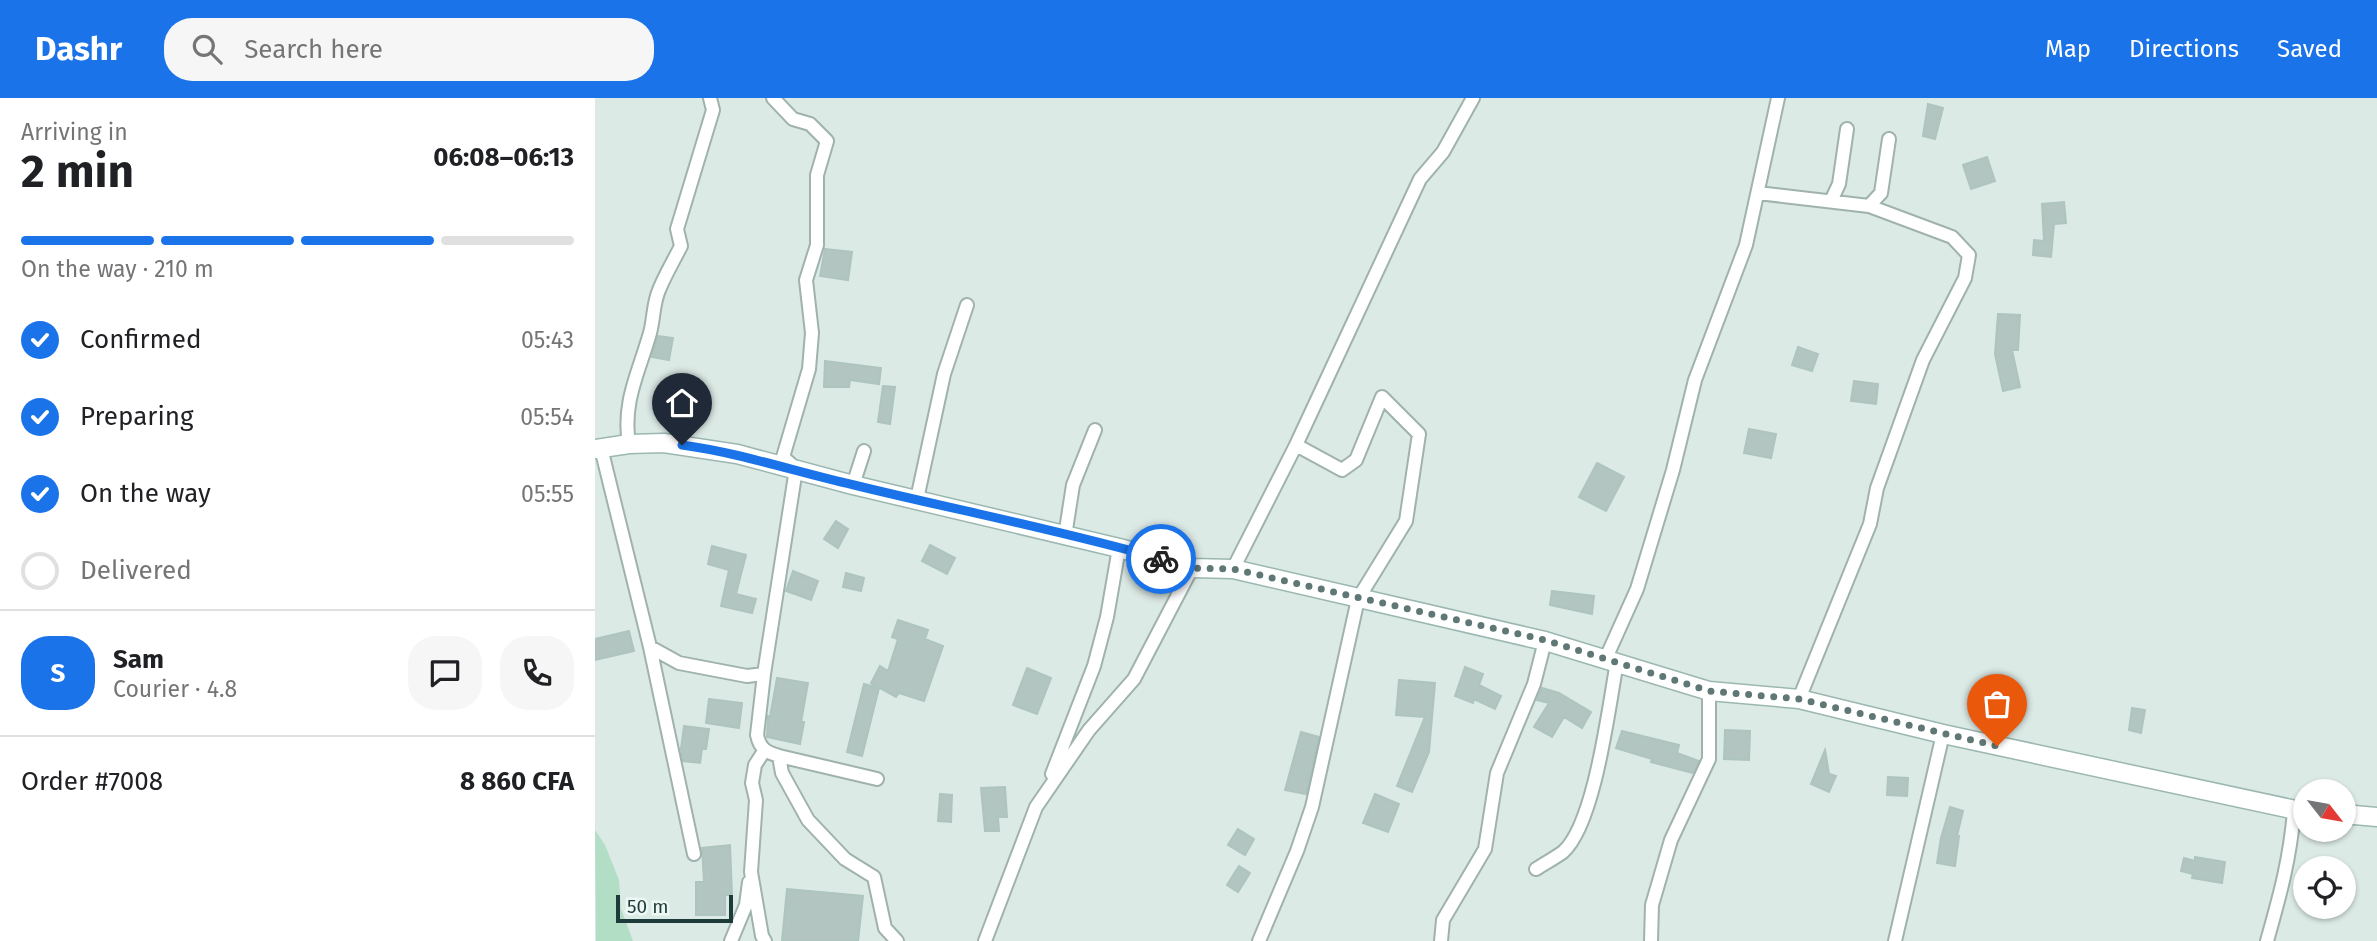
<!DOCTYPE html>
<meta charset="utf-8">
<style>
:root{--surface:#fff;--page:#f6f6f6;--text:#202124;--muted:#757577;--line:#e0e0e0;--accent:#1a73e8}
body{margin:0;font-family:"Fira Sans",sans-serif;background:var(--page);color:var(--text);height:100vh;display:flex;flex-direction:column;font-size:26px;white-space:nowrap}
*{box-sizing:border-box;margin:0}
p{font-size:23px;color:var(--muted)}
.icon{flex:none;width:38px;height:38px;fill:none;stroke:currentColor;stroke-width:2;stroke-linecap:round;stroke-linejoin:round}
.map{position:relative;flex:1;overflow:hidden}
.sheet{display:flex;flex-direction:column;background:var(--surface);width:595px}
.sheet>*{flex:none}
.needle{width:46px;rotate:121deg}
.controls{position:absolute;left:1698px;top:681px;display:grid;gap:14px}
.controls a{display:grid;place-items:center;width:63px;height:63px;border-radius:50%;background:var(--surface);box-shadow:0 2px 5px #0004;font-size:35px}
.scale{position:absolute;left:21px;bottom:18px;width:117px;box-sizing:border-box;padding-left:7px;border:4px solid #1d3b38;border-top:0;font-size:19px;line-height:24px;white-space:nowrap;color:#1d3b38;-webkit-text-stroke:5px #edf7f3;paint-order:stroke}
.pin{position:absolute;display:grid;place-items:center;width:60px;height:60px;color:#fff;margin:-72px -30px;border-radius:50% 50% 50% 0;rotate:-45deg;box-shadow:0 0 7px #0007}
.pin .icon{rotate:45deg}
.courier{position:absolute;display:grid;place-items:center;width:70px;height:70px;margin:-35px;border:5px solid #1a73e8;border-radius:50%;background:#fff;color:#222;box-shadow:0 2px 9px #0007}
.overview em{font-style:normal;font-weight:700}
.overview div{display:flex;flex-direction:column-reverse}
.overview{display:flex;align-items:center;justify-content:space-between;height:119px;padding:0 21px}
h1{font-size:46px;font-weight:700;line-height:52px}
.bar{display:grid;grid-template-columns:repeat(4,1fr);gap:10px 7px;align-content:center;height:84px;padding:0 21px}
.bar i{height:9px;border-radius:5px;background:var(--line)}
.bar .active{background:var(--accent)}
.bar p{grid-column:span 4}
.line{display:flex;align-items:center;gap:18px;padding:0 21px;border-top:2px solid var(--line)}
.line div{flex:1}
.round{display:grid;place-items:center;flex:none;width:74px;height:74px;border-radius:28px;background:var(--page)}
ol{padding:0 21px;list-style:none}
li{display:flex;align-items:center;gap:21px;height:77px}
li p{margin-inline-start:auto}
li .icon{padding:7px;border-radius:50%;background:var(--accent);color:#fff;stroke-width:4}
li:last-child{color:var(--muted)}
li i{width:38px;height:38px;border:4px solid var(--line);border-radius:50%}
header{display:flex;align-items:center;gap:42px;box-sizing:border-box;height:98px;padding:0 35px;background:var(--accent);color:#fff}
header strong{font-size:33px}
nav{display:flex;gap:38px;margin-inline-start:auto;font-size:24px}
.search{width:490px;height:63px;background:var(--page);display:flex;align-items:center;gap:18px;box-sizing:border-box;padding:0 24px;border-radius:28px;color:var(--muted);font-size:26px}
main{display:flex;flex:1;min-height:0}
.map>svg:first-child{display:block}
.green{fill:#b2dec5}
.building{fill:#b2c5c0;stroke:#aec4bf;stroke-width:2}
.lines{fill:none;stroke-linecap:round;stroke-linejoin:round}
.street-casing{stroke:#9fb2ae;stroke-width:16}
.secondary-casing{stroke:#9bb7b1;stroke-width:21}
.street{stroke:#fff;stroke-width:12}
.secondary{stroke:#fff;stroke-width:18}
.done{stroke:#607875;stroke-width:7;stroke-dasharray:0 12.6}
.route{stroke:#1a73e8;stroke-width:9}
</style>
<header>
<strong>Dashr</strong>
<div class="search"><svg class="icon" aria-label="search" viewBox="0 0 24 24"><circle cx="10" cy="10" r="6"/><path d="M15 15l6 6"/></svg>Search here</div>
<nav><a>Map</a><a>Directions</a><a>Saved</a></nav>
</header>
<main>
<section class="sheet">
<div class="overview"><div><h1>2 min</h1><p>Arriving in</p></div><em>06:08–06:13</em></div>
<div class="bar"><i class="active"></i><i class="active"></i><i class="active"></i><i></i><p>On the way · 210 m</p></div>
<ol>
<li><svg class="icon" aria-label="check" viewBox="0 0 24 24"><path d="M5 12l5 5 9-10"/></svg>Confirmed<p>05:43</p></li>
<li><svg class="icon" aria-label="check" viewBox="0 0 24 24"><path d="M5 12l5 5 9-10"/></svg>Preparing<p>05:54</p></li>
<li><svg class="icon" aria-label="check" viewBox="0 0 24 24"><path d="M5 12l5 5 9-10"/></svg>On the way<p>05:55</p></li>
<li><i></i>Delivered</li>
</ol>
<div class="line" style="height:126px"><b class="round" style="background:var(--accent);color:#fff">S</b><div><b>Sam</b><p>Courier · 4.8</p></div><a class="round"><svg class="icon" aria-label="chat" viewBox="0 0 24 24"><path d="M4 5h16v11H9l-5 4z"/></svg></a><a class="round"><svg class="icon" aria-label="phone" viewBox="0 0 24 24"><path d="M5 4h4l2 5-3 2q2 4 5 5l2-3 5 2v4C11 20 4 13 5 4z"/></svg></a></div>
<div class="line" style="height:91px"><div>Order #7008</div><b>8 860 CFA</b></div>
</section>
<div class="map">
<svg width="1782" height="843" viewBox="0 0 1782 843">
<rect width="100%" height="100%" fill="#dceae6"/>
<path class="green" d="M0,732L10,747L24,782L26,811L38,843H1Z"/>
<path class="building" d="M1333,6L1348,10L1340,41L1328,38Z
M1392,59L1400,83L1376,91L1368,67Z
M1469,104L1471,125L1459,126L1456,159L1438,157L1439,142L1449,143L1447,106Z
M230,151L257,154L253,182L225,178Z
M1403,216L1425,217L1423,252H1417L1425,289L1408,293L1400,256Z
M63,238L78,240L74,262L57,259Z
M1203,249L1223,256L1217,273L1197,267Z
M230,263L286,270L284,286L255,282L254,289H229Z
M1259,283L1283,286L1281,306L1256,303Z
M288,288L300,289L295,326L283,324Z
M1154,331L1181,336L1176,360L1149,355Z
M1002,365L1029,379L1011,413L984,399Z
M241,423L253,431L243,450L229,441Z
M335,447L360,460L352,476L327,463Z
M117,448L151,457L141,496L161,501L157,515L126,508L134,472L113,466Z
M198,473L223,483L216,502L191,493Z
M251,475L269,480L266,493L248,489Z
M957,493L999,498L997,516L955,507Z
M303,522L333,532L330,541L348,548L329,603L304,595L301,599L276,585L285,568L293,573L303,541L297,539Z
M34,533L39,553L0,562V541Z
M870,569L888,576L884,587L906,598L900,611L879,601L878,605L860,598Z
M432,570L456,580L442,616L418,607Z
M182,580L213,585L206,624H209L205,646L172,639L173,618L175,619Z
M804,582L840,585L834,654L817,694L802,688L830,619L801,617Z
M269,586L284,590L267,658L252,654Z
M947,590L964,595L996,614L987,630L969,619L957,639L939,629L954,605L942,602Z
M114,601L147,605L144,630L111,625Z
M1537,610L1550,612L1546,635L1534,632Z
M89,628L114,631L111,651H107L105,665L88,663L86,651Z
M1130,632L1155,633L1154,662L1129,661Z
M1027,633L1084,647L1082,655L1104,663L1098,675L1056,664L1057,661L1021,650Z
M706,634L724,639L711,696L690,692Z
M1230,652L1234,676L1241,678L1234,694L1216,686Z
M1293,679L1313,680L1312,698L1292,697Z
M410,689L412,719H403L404,733H390L386,690Z
M345,696L357,697L356,724L343,723Z
M780,696L804,706L793,734L768,725Z
M1355,709L1368,713L1362,738H1364L1360,768L1342,765L1346,740Z
M643,731L659,741L650,757L633,747Z
M135,747L137,797H130V817H101V784H109L107,750Z
M1600,759L1630,764L1627,785L1597,780L1598,776L1586,773L1589,760L1600,763Z
M644,768L655,775L643,794L632,787Z
M192,791L268,798L263,843H187Z"/>
<g class="lines">
<g class="street-casing">
<path id="street" d="M178,0L198,21L215,26L232,43L222,77V147L211,182L217,235L214,271L188,359L201,371L169,576L162,637C165,651 171,654 184,658L282,681
M1163,95L1274,108L1357,139L1374,157L1370,180L1328,262L1282,390L1275,426L1204,601
M1236,103L1244,86L1252,31
M1274,108L1286,95L1294,41
M34,346C27,304 44,274 55,235C59,220 58,206 64,192C70,177 79,162 86,148L82,131L118,12L115,0
M6,350L55,549L99,756
M258,387L269,353
M322,401L349,276L372,207
M470,438L478,387L500,332
M638,471L701,347L825,81L848,54L878,0
M55,549L84,565L152,578L169,576
M1011,560L1042,491L1078,372L1100,282L1151,147L1183,0
M169,653L160,667L157,685L161,702L156,774L167,838L170,843
M184,658L187,675L213,722L250,761L279,779L290,830L302,843
M457,676L499,568L512,519L524,450
M941,771C950,765 960,760 968,754C1000,726 1014,607 1022,564
M136,843L151,807L154,784
M390,843L441,709L494,632L539,581L597,470
M664,843L702,753L717,709L763,501L811,423L824,336L787,299L761,362L747,372L701,347
M846,843L848,822L890,751L902,675L939,586L950,543
M1056,843L1057,807L1076,742L1114,661V593
M1300,843L1348,636
M1672,843C1685,797 1695,761 1699,713"/>
</g>
<g class="secondary-casing">
<path id="secondary" d="M0,351L34,346L69,345L142,356L258,387L524,450L597,470L638,471L950,543L1114,593L1204,601L1348,636L1710,714
M1748,716L1782,719"/>
</g>
<use href="#street" class="street"/>
<use href="#secondary" class="secondary"/>
</g>
<g class="lines">
<path class="done" d="M566,461L597,470L638,471L950,542L1114,593L1204,601L1402,648"/>
<path class="route" d="M87,347C146,355 201,374 259,387C361,412 465,432 566,461"/>
</g>
</svg>
<div class="controls">
<a><svg class="needle" viewBox="-14 -14 28 28"><path d="M0-13l5 13h-10z" fill="#e53935"/><path d="M0 13l5-13h-10z" fill="#757577"/></svg></a>
<a><svg class="icon" aria-label="locate" viewBox="0 0 24 24"><circle cx="12" cy="12" r="6"/><path d="M12 2v4M12 18v4M2 12h4M18 12h4"/></svg></a>
</div>
<div class="scale">50 m</div>
<div class="pin" style="left:1402px;top:648px;background:#ea580c"><svg class="icon" aria-label="bag" viewBox="0 0 24 24"><path d="M5 8h14l-1 12H6zM9 8a3 3 0 0 1 6 0"/></svg></div>
<div class="pin" style="left:87px;top:347px;background:#1f2937"><svg class="icon" aria-label="home" viewBox="0 0 24 24"><path d="M3 11l9-7 9 7M6 9v11h12V9"/></svg></div>
<div class="courier" style="left:566px;top:461px"><svg class="icon" aria-label="bike" viewBox="0 0 24 24"><circle cx="6" cy="16" r="4"/><circle cx="18" cy="16" r="4"/><path d="M6 16l4-8h5l3 8M10 8l3 8H6M13 5h3"/></svg></div>
</div>
</main>
